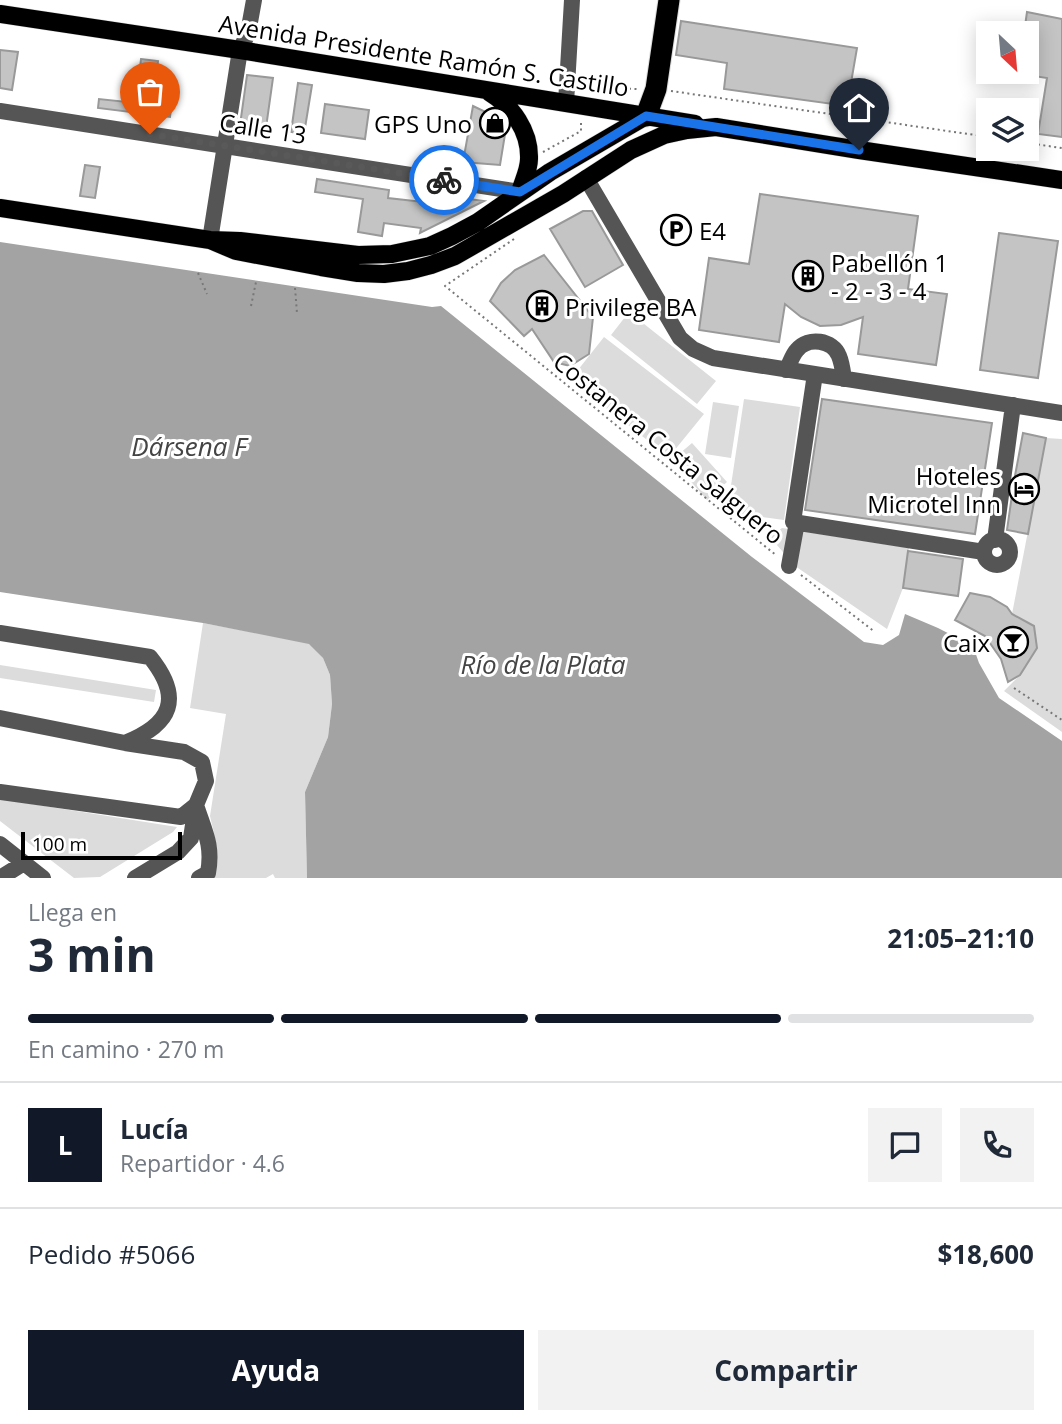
<!DOCTYPE html>
<html lang="es">
<meta charset="utf-8">
<style>
:root{--surface:#fff;--page:#f2f2f3;--text:#1f2937;--muted:#747a83;--line:#e0e1e3;--accent:#111827}
body{margin:0;font-family:"Open Sans",sans-serif;background:var(--page);color:var(--text);height:100vh;display:flex;flex-direction:column;font-size:26px;white-space:nowrap}
*{box-sizing:border-box;margin:0}
p{font-size:23px;color:var(--muted)}
.icon{flex:none;width:38px;height:38px;fill:none;stroke:currentColor;stroke-width:2;stroke-linecap:round;stroke-linejoin:round}
.map{position:relative;height:878px;overflow:hidden}
.drawer{display:flex;flex-direction:column;background:var(--surface);flex:1}
.drawer>*{flex:none}
.needle{width:46px;rotate:154deg}
.tools{position:absolute;left:976px;top:21px;display:grid;gap:14px}
.tools a{display:grid;place-items:center;width:63px;height:63px;border-radius:0px;background:var(--surface);box-shadow:0 4px 18px #0003;font-size:35px}
.scale{position:absolute;left:21px;bottom:18px;width:161px;box-sizing:border-box;padding-left:7px;border:4px solid #000;border-top:0;font-size:19px;line-height:24px;white-space:nowrap;color:#000;-webkit-text-stroke:5px #fff;paint-order:stroke}
.pin{position:absolute;display:grid;place-items:center;width:60px;height:60px;color:#fff;margin:-72px -30px;border-radius:50% 50% 50% 0;rotate:-45deg;box-shadow:0 0 7px #0007}
.pin .icon{rotate:45deg}
.courier{position:absolute;display:grid;place-items:center;width:70px;height:70px;margin:-35px;border:5px solid #1a73e8;border-radius:50%;background:#fff;color:#222;box-shadow:0 2px 9px #0007}
.overview em{font-style:normal;font-weight:700}
.overview div{display:flex;flex-direction:column-reverse}
.overview{display:flex;align-items:center;justify-content:space-between;height:119px;padding:0 28px}
h1{font-size:46px;font-weight:700;line-height:52px}
.bar{display:grid;grid-template-columns:repeat(4,1fr);gap:10px 7px;align-content:center;height:84px;padding:0 28px}
.bar i{height:9px;border-radius:5px;background:var(--line)}
.bar .selected{background:var(--accent)}
.bar p{grid-column:span 4}
.line{display:flex;align-items:center;gap:18px;padding:0 28px;border-top:2px solid var(--line)}
.line div{flex:1}
.round{display:grid;place-items:center;flex:none;width:74px;height:74px;border-radius:0px;background:var(--page)}
.primary-button{display:flex;gap:14px;margin-top:auto;padding:14px 28px}
.primary-button a{flex:1;height:80px;border-radius:0px;background:var(--accent);color:#fff;font-size:28px;font-weight:700;line-height:80px;text-align:center}
.primary-button a+a{background:var(--page);color:var(--text)}
.map>svg:first-child{display:block}
.green{fill:#dcdcdc}
.water{fill:#a3a3a3}
.building{fill:#c4c4c4;stroke:#999;stroke-width:2}
.lines{fill:none;stroke-linecap:round;stroke-linejoin:round}
.major-casing{stroke:#dbdbdb;stroke-width:19}
.highway-casing{stroke:#dbdbdb;stroke-width:23}
.path{stroke:#777;stroke-width:2;stroke-dasharray:2 3.5;stroke-linecap:butt}
.minor{stroke:#555;stroke-width:16}
.major{stroke:#000;stroke-width:18}
.highway{stroke:#000;stroke-width:21}
.done{stroke:#595959;stroke-width:7;stroke-dasharray:0 12.6}
.route{stroke:#1a73e8;stroke-width:9}
.labels{text-anchor:middle;dominant-baseline:central;stroke-width:6;stroke-linejoin:round;paint-order:stroke}
.street-label{font-size:24px;fill:#000;stroke:#fff}
.poi-label{font-size:24px;fill:#000;stroke:#fff;text-anchor:end}
.water-label{font-size:26px;font-style:italic;fill:#444;stroke:#fff}
</style>
<div class="map">
<svg width="1062" height="878" viewBox="0 0 1062 878">
<rect width="100%" height="100%" fill="#fff"/>
<path class="green" d="M629,312L716,381L697,404L611,335Z
M604,337L704,414L669,457L570,380Z
M744,399L800,407L784,520L727,512Z
M713,402L739,406L731,458L705,454Z
M1046,438L1062,439V732L1004,691L1020,675L1037,648L1034,626L1012,614Z
M692,443L727,482L707,500L672,460Z
M782,528L909,548L903,588L887,629L795,566L770,537Z
M203,623L309,643L323,658L330,675L332,704L328,737L305,792L307,878H275L273,874L266,878H214V833L210,816L226,714L190,708Z
M0,665L156,690L154,702L0,678Z
M0,799L177,827L173,832L100,877L74,878L0,821Z"/>
<path class="water" d="M0,242L432,307L441,306L752,557L864,642L883,645L899,635L905,614L938,628L973,646L979,663L999,698L1062,741V878H307L305,792L328,737L332,704L330,675L323,658L309,644L203,623L0,592Z"/>
<path class="building" d="M1027,12L1062,19V137L1038,134L1047,78L1027,75V33H1024Z
M681,21L857,48L847,106L724,89L727,63L676,55Z
M0,50L18,52L12,90L0,88Z
M141,59L158,61L154,90L173,93L170,117L98,108L99,99L136,103Z
M247,75L273,78L265,135L239,132Z
M298,83L312,85L304,134L291,132Z
M325,104L369,110L365,139L321,133Z
M473,106L492,115L506,128L500,165L463,162Z
M85,165L100,167L95,198L80,196Z
M317,179L389,190L388,198L423,202L424,193L484,201L420,233L421,228L384,223L382,236L358,232L363,199L315,192Z
M760,194L918,216L908,289L947,294L936,365L858,354L863,317L841,325L820,326L801,317L785,304L779,342L699,330L709,258L749,264Z
M583,211H592L623,265L585,287L550,229Z
M999,233L1058,241L1038,378L980,370Z
M544,255L589,312L594,308L589,354L570,366L554,362L532,329L524,336L490,301L501,283L515,270Z
M822,399L992,423L975,534L805,510Z
M1023,433L1046,438L1028,534L1007,530L1014,481Z
M908,551L963,559L958,596L903,588Z
M970,593L990,597L1007,607L1012,614L1034,626L1037,648L1020,675L1008,682L1001,659L985,636L955,620Z"/>
<g class="lines">
<g class="major-casing">
<path id="major" d="M0,14L240,50L695,124
M489,92C512,106 530,131 529,159C529,170 523,181 520,192
M0,208L210,240L240,241L358,255L392,254L430,246L452,236L478,222L550,172L646,116
M210,240L236,251L321,267L358,273L384,274L408,271L431,265L455,256L563,194L631,150L664,135L687,130L716,127L859,150L1062,180"/>
</g>
<g class="highway-casing">
<path id="highway" d="M646,116L656,89L669,0"/>
</g>
<path class="path" d="M607,88L637,89
M671,91L989,137
M1027,143L1062,148
M543,152L581,131V123
M514,239L445,286L777,556
M198,273L207,294
M295,288L297,313
M251,306L256,282
M801,575L875,632
M1014,688L1062,720"/>
<path class="minor" d="M566,103L572,0
M0,111L520,192
M586,178L680,338L693,349L713,358L1062,413
M210,240L240,50L248,33L254,0
M786,370C790,364 792,355 797,350C808,336 833,340 839,356C842,363 843,372 844,379
M815,374L793,522L984,552
M984 552a13 13 0 1 1 26 0a13 13 0 1 1-26 0Z
M995,540L1013,405
M789,566L797,522
M0,633L150,657C183,698 172,724 125,743
M0,718L125,743L184,752L202,762L206,781L196,805L191,838L178,852L135,878
M0,792L181,817L196,805
M197,808C205,832 213,846 208,873L199,878
M0,844L43,878
M0,878L24,863"/>
<use href="#major" class="major"/>
<use href="#highway" class="highway"/>
</g>
<g class="lines">
<path class="done" d="M150,134L444,180"/>
<path class="route" d="M444,180L520,192L646,116L859,150"/>
</g>
<defs>
<g id="shop-ring" transform="scale(1.575)"><circle r="9.5" fill="#fff" stroke="#000" stroke-width="1.5"/><path d="M-5-2.5h2.3a2.7 3.5 0 0 1 5.4 0H5L5.5 6h-11ZM-1.5-2.5h3a1.5 2.3 0 0 0-3 0Z" fill="#000"/></g>
<g id="parking-ring" transform="scale(1.575)"><circle r="9.5" fill="#fff" stroke="#000" stroke-width="1.5"/><path d="M-3.5-5.5H1a3.5 3.5 0 0 1 0 7H-1V5.5H-3.5ZM-1-3.4V-.6H.8a1.4 1.4 0 0 0 0-2.8Z" fill="#000"/></g>
<g id="building-ring" transform="scale(1.575)"><circle r="9.5" fill="#fff" stroke="#000" stroke-width="1.5"/><path d="M-4-6H4V6H1V3H-1V6H-4ZM-2.5-4.3h1.7v1.8h-1.7ZM.8-4.3h1.7v1.8H.8ZM-2.5-1h1.7V.8h-1.7ZM.8-1h1.7V.8H.8Z" fill="#000"/></g>
<g id="hotel-ring" transform="scale(1.575)"><circle r="9.5" fill="#fff" stroke="#000" stroke-width="1.5"/><path d="M-6-4.5h1.5V1H6V5H4.5V3h-9V5H-6ZM-4 0a1.8 1.8 0 1 1 3.6 0ZM.5 0V-2.5h3Q6-2.5 6 0Z" fill="#000"/></g>
<g id="bar-ring" transform="scale(1.575)"><circle r="9.5" fill="#fff" stroke="#000" stroke-width="1.5"/><path d="M-6-5H6L.8 .8V4.5H3.5V6h-7V4.5H-.8V.8Z" fill="#000"/></g>
</defs>
<g fill-rule="evenodd">
<use href="#shop-ring" x="495" y="123"/>
<use href="#parking-ring" x="676" y="230"/>
<use href="#building-ring" x="808" y="276"/>
<use href="#building-ring" x="542" y="306"/>
<use href="#hotel-ring" x="1024" y="489"/>
<use href="#bar-ring" x="1013" y="642"/>
</g>
<g class="labels">
<g class="street-label">
<text transform="translate(424 55) rotate(9)">Avenida Presidente Ramón S. Castillo</text>
<text transform="translate(263 128) rotate(9)">Calle 13</text>
<text transform="translate(669 448) rotate(39)">Costanera Costa Salguero</text>
</g>
<g class="poi-label">
<text x="472" y="123">GPS Uno</text>
<text x="699" y="230" text-anchor="start">E4</text>
<text x="831" y="262" text-anchor="start">Pabellón 1<tspan x="831" dy="28">- 2 - 3 - 4</tspan></text>
<text x="565" y="306" text-anchor="start">Privilege BA</text>
<text x="1001" y="475">Hoteles<tspan x="1001" dy="28">Microtel Inn</tspan></text>
<text x="990" y="642">Caix</text>
</g>
<g class="water-label">
<text x="189" y="446">Dársena F</text>
<text x="543" y="664">Río de la Plata</text>
</g>
</g>
</svg>
<div class="tools">
<a><svg class="needle" viewBox="-14 -14 28 28"><path d="M0-13l5 13h-10z" fill="#e53935"/><path d="M0 13l5-13h-10z" fill="#747a83"/></svg></a>
<a><svg class="icon" aria-label="layers" viewBox="0 0 24 24"><path d="M12 4l9 5-9 5-9-5zM3 14l9 5 9-5"/></svg></a>
</div>
<div class="scale">100 m</div>
<div class="pin" style="left:150px;top:134px;background:#ea580c"><svg class="icon" aria-label="bag" viewBox="0 0 24 24"><path d="M5 8h14l-1 12H6zM9 8a3 3 0 0 1 6 0"/></svg></div>
<div class="pin" style="left:859px;top:150px;background:#1f2937"><svg class="icon" aria-label="home" viewBox="0 0 24 24"><path d="M3 11l9-7 9 7M6 9v11h12V9"/></svg></div>
<div class="courier" style="left:444px;top:180px"><svg class="icon" aria-label="bike" viewBox="0 0 24 24"><circle cx="6" cy="16" r="4"/><circle cx="18" cy="16" r="4"/><path d="M6 16l4-8h5l3 8M10 8l3 8H6M13 5h3"/></svg></div>
</div>
<section class="drawer">
<div class="overview"><div><h1>3 min</h1><p>Llega en</p></div><em>21:05–21:10</em></div>
<div class="bar"><i class="selected"></i><i class="selected"></i><i class="selected"></i><i></i><p>En camino · 270 m</p></div>
<div class="line" style="height:126px"><b class="round" style="background:var(--accent);color:#fff">L</b><div><b>Lucía</b><p>Repartidor · 4.6</p></div><a class="round"><svg class="icon" aria-label="chat" viewBox="0 0 24 24"><path d="M4 5h16v11H9l-5 4z"/></svg></a><a class="round"><svg class="icon" aria-label="phone" viewBox="0 0 24 24"><path d="M5 4h4l2 5-3 2q2 4 5 5l2-3 5 2v4C11 20 4 13 5 4z"/></svg></a></div>
<div class="line" style="height:91px"><div>Pedido #5066</div><b>$18,600</b></div>
<div class="primary-button"><a>Ayuda</a><a>Compartir</a></div>
</section>
